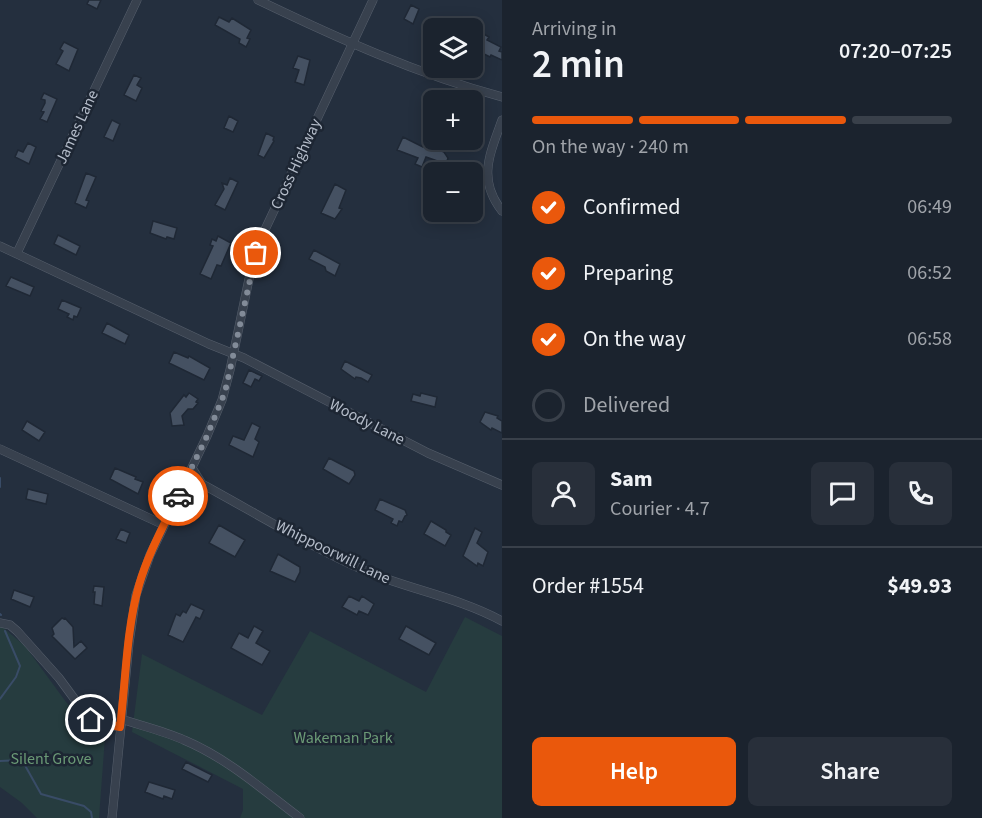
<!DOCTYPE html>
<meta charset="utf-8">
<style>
:root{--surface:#1b232e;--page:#282f3a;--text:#f1f3f6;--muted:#a0a4aa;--line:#39404a;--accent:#ea580c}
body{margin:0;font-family:"Source Sans 3",sans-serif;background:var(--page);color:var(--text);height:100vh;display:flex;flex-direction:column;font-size:22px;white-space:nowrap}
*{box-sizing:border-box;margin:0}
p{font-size:20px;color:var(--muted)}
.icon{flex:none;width:33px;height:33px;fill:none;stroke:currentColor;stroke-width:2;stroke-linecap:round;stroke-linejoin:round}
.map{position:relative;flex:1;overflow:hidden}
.details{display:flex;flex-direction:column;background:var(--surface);width:480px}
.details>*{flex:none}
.tools{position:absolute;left:423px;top:18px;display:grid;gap:12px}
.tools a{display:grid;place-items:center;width:60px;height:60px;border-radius:9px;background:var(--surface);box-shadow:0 3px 15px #0003,0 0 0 2px var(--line);font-size:30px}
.pin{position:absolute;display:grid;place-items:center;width:51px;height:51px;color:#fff;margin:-26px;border:3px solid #fff;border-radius:50%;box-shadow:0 2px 6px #0007}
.courier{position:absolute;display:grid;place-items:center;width:60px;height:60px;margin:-30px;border:4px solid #ea580c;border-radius:50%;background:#fff;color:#222;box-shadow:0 2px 8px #0007}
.overview em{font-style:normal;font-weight:600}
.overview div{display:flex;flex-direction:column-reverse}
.overview{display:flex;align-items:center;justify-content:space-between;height:102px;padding:0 30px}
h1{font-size:39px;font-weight:600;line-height:45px}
.bar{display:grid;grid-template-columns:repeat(4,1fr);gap:9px 6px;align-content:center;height:72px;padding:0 30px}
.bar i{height:8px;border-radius:4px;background:var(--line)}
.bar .active{background:var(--accent)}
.bar p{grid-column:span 4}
.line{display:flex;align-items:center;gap:15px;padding:0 30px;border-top:2px solid var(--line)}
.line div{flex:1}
.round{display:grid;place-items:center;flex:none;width:63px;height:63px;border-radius:9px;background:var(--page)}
ol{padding:0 30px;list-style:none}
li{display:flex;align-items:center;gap:18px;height:66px}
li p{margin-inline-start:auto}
li .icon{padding:6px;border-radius:50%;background:var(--accent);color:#fff;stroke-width:4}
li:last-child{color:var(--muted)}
li i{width:33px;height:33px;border:3px solid var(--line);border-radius:50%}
.action{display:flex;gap:12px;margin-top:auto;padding:12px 30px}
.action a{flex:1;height:69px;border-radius:9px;background:var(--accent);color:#fff;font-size:24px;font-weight:600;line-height:69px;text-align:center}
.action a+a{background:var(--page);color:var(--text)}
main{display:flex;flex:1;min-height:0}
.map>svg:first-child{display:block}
.green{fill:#263c3f}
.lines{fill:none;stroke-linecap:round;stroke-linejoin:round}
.stream{stroke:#394c67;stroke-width:2}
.building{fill:#455162;stroke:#1f2835;stroke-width:1.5}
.minor-casing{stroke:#565f6c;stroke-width:9}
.minor{stroke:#38414e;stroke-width:8}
.done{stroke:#828b98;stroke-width:6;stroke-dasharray:0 10.8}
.route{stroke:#ea580c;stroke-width:8}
.labels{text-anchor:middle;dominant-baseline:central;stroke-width:5;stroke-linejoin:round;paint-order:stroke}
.street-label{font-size:16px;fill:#b4bcc9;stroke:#1d2633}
.park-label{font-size:16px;fill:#6b9a76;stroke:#1d2633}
</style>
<main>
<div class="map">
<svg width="502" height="818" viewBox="0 0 502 818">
<rect width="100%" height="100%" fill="#242f3e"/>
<path class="green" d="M465,617L502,636V818H240L243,810V789L132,732L142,654L262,715L310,631L426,692Z
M0,625L25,646L66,702L79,716L106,724L99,818H37L22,803L0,787Z"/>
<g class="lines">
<path class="stream" d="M0,478V487
M0,614L1,615
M0,699L16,677L20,666L5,631
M0,761L22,760L41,794L84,806L91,812L92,818"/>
</g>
<path class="building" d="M89,0H101L97,9L87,4Z
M411,5L419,9L413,24L404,19Z
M219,17L229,22L232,18L251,30L247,38L250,39L246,47L239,43L240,39L215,25Z
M482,33L489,37L487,40L501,47L499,51L502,52V60L491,55L490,57L472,48L475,35L480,38Z
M64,42L78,49L69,71L56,64L63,51L60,49Z
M298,56L310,60L304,85L295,82L299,70L293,68Z
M134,75L141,78L137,85L142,88L136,101L124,95Z
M44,93L57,99L47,122L40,119L44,112L41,111L45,103V100L41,99Z
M229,116L238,121L233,132L224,128Z
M112,120L120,124L113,141L104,137Z
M266,133L274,137L273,140L274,141L264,158L258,155Z
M403,137L423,147L425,144L444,152L448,158L446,164L426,157L422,167L415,164L418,158L397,150Z
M28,143L36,147L29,164L15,157L18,150L23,152Z
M86,173L96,177L86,200L89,201L86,208L75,203Z
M230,178L238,182L225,210L215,205L224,189L222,183L227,185Z
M335,184L346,190L339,208L342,209L335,219L321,213Z
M153,221L177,228L174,239L167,237L166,239L150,233Z
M58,235L80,246L76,255L54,244Z
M218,236L231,243L221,266L217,265L211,279L200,274L213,246L210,245L212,239L216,241Z
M314,250L340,264L335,276L326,271L325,267L309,259Z
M11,277L34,287L30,296L6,286Z
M62,300L81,308L77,317L74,316L73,320L67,317L69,314L58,309Z
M107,323L129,335L125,344L102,333Z
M174,352L188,358L189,356L210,368L204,380L169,363Z
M345,361L372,375L368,382L361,378L356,377L355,379L341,369Z
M249,370L262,376L259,381L255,379L251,387L243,383Z
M189,393L198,399L196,402L198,403L193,409H188L182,416L184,425L172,426L170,413L184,395L186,397Z
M421,393L437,397L435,407L411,401L413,394L420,396Z
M485,412L498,416L497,418L502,421V433L492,428L491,430L480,422Z
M27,421L45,432L39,441L22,430Z
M252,423L260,427L255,439L259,442L253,457L229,445L233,436L244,440Z
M329,458L354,471L355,475L349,484L323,469Z
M115,468L136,477L135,479L143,482L138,494L110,479Z
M28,489L48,494L46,504L26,499Z
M380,499L405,510L407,515L405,516L402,522L399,521L397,526L391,523L393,519L375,510Z
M431,521L446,530V532L451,535L445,546L424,534Z
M219,525L245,540L235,557L209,543Z
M475,528L482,532L477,543L488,552L483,566L478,563L477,566L463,556Z
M121,529L130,533L126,543L116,539Z
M278,554L300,567V572L295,582L270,571Z
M94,586L104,587L102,606L94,604L95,592H93Z
M14,590L34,597L30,607L11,599Z
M349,596L359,601L362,596L374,604L368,615L359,611L357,615L342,607Z
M191,604L204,610L200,619L196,617L183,642L168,635L176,614L180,616L183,611L186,613Z
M62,618L64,619L65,618L73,627L74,647L81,641L87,648L75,659L52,636L54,634L52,628Z
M254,626L263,631L256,643L270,651L262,665L231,648L239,633L248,638Z
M406,626L436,643L429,655L399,639Z
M186,762L212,775L208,782L182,769Z
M149,782L175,790L172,799L164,796L163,799L145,792Z"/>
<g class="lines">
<g class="minor-casing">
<path id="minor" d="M258,0C337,38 417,74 502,97
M502,120C490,154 477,179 502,211
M0,246L209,344L244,358L428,453L502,485
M17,253L137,0
M0,449L164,525
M192,468L202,484C257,514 311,547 368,572C412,590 460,598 502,621
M0,623L10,625L17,631L59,678L87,716L100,723L120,727
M121,719C142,726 164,731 184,740C227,758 263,790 300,818
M112,818L129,643L136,595L150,555L207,436L222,400L230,370L249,279L262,236L373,0"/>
</g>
<use href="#minor" class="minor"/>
</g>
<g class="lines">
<path class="done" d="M178,496L207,436L225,392L256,253"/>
<path class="route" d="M91,720L120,727C126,680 126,631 139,585C148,554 164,525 178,496"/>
</g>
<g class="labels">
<g class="street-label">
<text transform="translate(77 127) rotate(-65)">James Lane</text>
<text transform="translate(296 164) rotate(-65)">Cross Highway</text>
<text transform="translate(367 422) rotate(27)">Woody Lane</text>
<text transform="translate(333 552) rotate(26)">Whippoorwill Lane</text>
</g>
<g class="park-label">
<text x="343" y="738">Wakeman Park</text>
<text x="51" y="759">Silent Grove</text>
</g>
</g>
</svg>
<div class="tools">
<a><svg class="icon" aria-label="layers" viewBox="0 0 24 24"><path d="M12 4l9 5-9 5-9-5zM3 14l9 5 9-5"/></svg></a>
<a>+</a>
<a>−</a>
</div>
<div class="pin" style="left:256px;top:253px;background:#ea580c"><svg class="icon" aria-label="bag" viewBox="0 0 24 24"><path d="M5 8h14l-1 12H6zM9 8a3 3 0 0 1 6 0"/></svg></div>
<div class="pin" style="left:91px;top:720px;background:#1f2937"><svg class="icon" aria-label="home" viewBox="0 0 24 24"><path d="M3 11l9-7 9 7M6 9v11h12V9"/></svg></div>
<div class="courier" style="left:178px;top:496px"><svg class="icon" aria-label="car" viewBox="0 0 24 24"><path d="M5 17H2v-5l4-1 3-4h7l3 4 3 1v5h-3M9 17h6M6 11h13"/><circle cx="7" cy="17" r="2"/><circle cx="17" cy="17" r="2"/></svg></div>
</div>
<section class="details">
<div class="overview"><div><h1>2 min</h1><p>Arriving in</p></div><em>07:20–07:25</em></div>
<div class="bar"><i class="active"></i><i class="active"></i><i class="active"></i><i></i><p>On the way · 240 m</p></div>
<ol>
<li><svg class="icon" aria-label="check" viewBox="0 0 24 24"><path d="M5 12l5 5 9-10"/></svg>Confirmed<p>06:49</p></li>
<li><svg class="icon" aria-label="check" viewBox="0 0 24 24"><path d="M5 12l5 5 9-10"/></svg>Preparing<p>06:52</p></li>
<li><svg class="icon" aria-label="check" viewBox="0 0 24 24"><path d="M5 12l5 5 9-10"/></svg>On the way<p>06:58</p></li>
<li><i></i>Delivered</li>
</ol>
<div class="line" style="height:108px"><a class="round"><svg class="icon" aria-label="person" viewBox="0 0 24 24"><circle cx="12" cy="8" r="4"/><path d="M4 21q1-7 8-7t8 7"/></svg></a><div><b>Sam</b><p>Courier · 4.7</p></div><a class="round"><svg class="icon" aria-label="chat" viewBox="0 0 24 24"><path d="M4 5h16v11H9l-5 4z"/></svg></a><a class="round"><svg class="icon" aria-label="phone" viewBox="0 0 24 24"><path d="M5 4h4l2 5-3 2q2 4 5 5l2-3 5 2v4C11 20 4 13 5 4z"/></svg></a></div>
<div class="line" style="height:78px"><div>Order #1554</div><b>$49.93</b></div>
<div class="action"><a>Help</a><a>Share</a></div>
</section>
</main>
